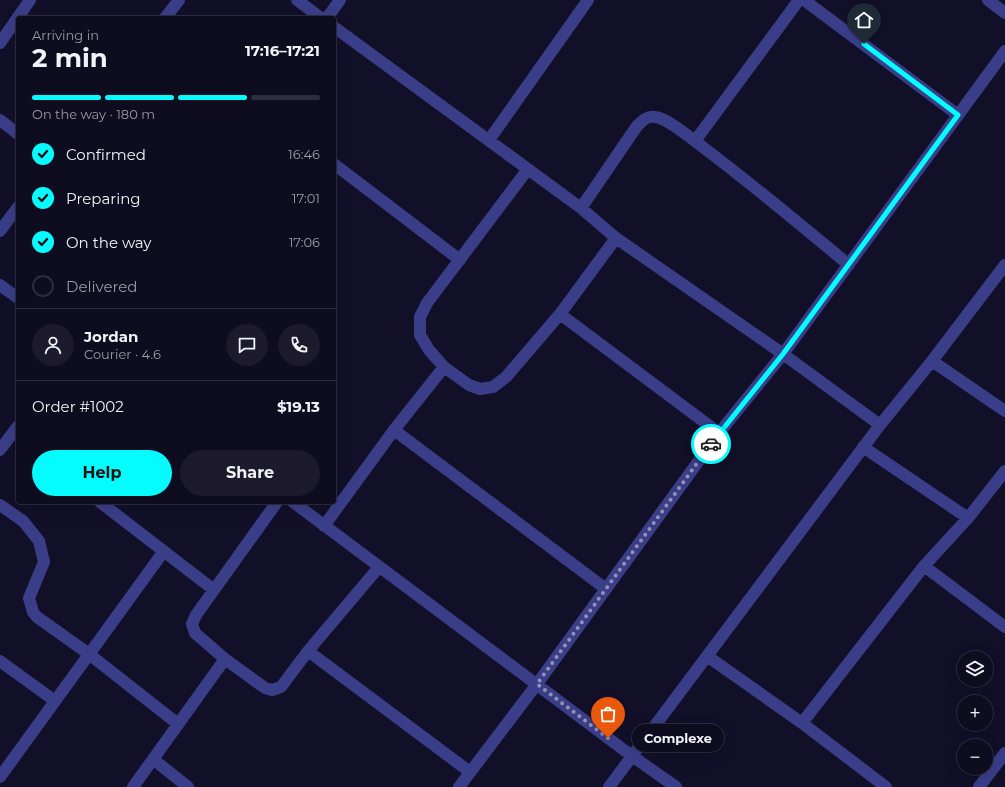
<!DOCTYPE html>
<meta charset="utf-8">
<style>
:root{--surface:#0e0c1f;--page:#1c1a2c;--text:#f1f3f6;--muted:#9b9ba4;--line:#2e2c3d;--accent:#04fcff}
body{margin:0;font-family:Montserrat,sans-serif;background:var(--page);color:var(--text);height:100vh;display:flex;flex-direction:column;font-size:15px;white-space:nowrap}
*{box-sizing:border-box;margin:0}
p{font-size:13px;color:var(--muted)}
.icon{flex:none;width:22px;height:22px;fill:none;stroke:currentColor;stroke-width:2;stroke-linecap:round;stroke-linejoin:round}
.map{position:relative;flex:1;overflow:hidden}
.details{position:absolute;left:16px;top:16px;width:320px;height:488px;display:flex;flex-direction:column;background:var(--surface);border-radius:4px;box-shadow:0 4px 16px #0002,0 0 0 1px var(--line)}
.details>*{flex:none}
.buttons{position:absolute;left:957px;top:651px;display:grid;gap:8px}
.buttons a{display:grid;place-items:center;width:36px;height:36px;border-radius:50%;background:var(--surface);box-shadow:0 4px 16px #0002,0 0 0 1px var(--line);font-size:20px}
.pin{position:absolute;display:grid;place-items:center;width:34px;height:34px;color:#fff;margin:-41px -17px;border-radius:50% 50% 50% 0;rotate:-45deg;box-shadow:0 0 4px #0007}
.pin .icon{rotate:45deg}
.courier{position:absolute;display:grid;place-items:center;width:40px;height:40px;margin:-20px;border:3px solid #04fcff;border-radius:50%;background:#fff;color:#222;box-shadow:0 1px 5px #0007}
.bubble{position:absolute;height:28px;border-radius:14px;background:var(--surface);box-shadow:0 4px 16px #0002,0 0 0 1px var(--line);font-size:13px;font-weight:700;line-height:28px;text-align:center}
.summary em{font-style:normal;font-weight:700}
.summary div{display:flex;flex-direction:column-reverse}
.summary{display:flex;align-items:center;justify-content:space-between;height:68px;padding:0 16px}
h1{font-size:26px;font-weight:700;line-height:30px}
.bar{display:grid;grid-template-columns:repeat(4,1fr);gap:6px 4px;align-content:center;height:48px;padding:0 16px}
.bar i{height:5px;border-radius:3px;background:var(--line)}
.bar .current{background:var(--accent)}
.bar p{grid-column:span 4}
.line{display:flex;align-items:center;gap:10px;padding:0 16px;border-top:1px solid var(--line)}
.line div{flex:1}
.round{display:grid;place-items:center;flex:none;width:42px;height:42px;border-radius:21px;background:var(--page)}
ol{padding:0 16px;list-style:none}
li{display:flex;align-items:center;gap:12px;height:44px}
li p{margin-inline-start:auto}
li .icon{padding:4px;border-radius:50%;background:var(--accent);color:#111;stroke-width:4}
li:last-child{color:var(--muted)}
li i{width:22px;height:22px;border:2px solid var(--line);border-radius:50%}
.action{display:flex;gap:8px;margin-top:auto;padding:8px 16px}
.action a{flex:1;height:46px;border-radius:24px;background:var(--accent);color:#111;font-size:16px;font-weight:700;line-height:46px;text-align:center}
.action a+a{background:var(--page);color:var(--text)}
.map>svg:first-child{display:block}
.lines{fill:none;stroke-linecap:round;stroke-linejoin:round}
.minor{stroke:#3a3e88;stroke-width:12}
.done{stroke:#9392b4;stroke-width:4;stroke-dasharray:0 7.2}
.route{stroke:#04fcff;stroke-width:5}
</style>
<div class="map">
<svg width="1005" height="787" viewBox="0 0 1005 787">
<rect width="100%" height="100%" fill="#121029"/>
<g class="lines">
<path class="minor" d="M297,0L321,18
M804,0L958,115
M988,0L1005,13
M165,18L179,0
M327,18L340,0
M334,27L581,208L616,238L783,354L880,425
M0,43L30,0
M0,120L18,134
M489,140L588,0
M695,141L799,0
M334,164L460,260
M528,169L427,303L420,317V335L429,350L444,367L469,385L480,389L493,387L506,377L560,314L616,238
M581,208L637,126C643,120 647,116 655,117C668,118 693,140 704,148C753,185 801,225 849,265
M0,231L18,207
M0,285L18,298
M560,314L719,433
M932,361L1005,411
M394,430L606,589
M0,450L18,426
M100,502L214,590
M277,502L196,615L192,624L195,633L225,659L265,688L272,690L281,687L308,651L379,567
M293,502L632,756L676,787
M0,505L23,521L39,541L44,562L29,598L33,612L37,617L89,654L178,724
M968,518L1005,471
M324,526L394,430L444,367
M924,566L1005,627
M308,651L470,772
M707,656L802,723L886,787
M0,661L55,701
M802,723L924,566L968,518L863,447
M153,759L188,787
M0,777L164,551
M133,787L225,659
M459,787L537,684L719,433L783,354L1005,51
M609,787L880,425L932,361L1005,265
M979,787L1005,753"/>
</g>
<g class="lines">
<path class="done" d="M608,738L537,684L711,444"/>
<path class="route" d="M711,444L783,354L958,115L864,44"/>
</g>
</svg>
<div class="buttons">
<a><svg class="icon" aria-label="layers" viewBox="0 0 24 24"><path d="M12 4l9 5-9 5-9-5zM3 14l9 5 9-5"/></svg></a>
<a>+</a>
<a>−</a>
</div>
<div class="pin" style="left:608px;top:738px;background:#ea580c"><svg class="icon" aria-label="bag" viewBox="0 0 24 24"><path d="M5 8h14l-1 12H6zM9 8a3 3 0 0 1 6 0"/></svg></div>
<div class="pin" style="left:864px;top:44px;background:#1f2937"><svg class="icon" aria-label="home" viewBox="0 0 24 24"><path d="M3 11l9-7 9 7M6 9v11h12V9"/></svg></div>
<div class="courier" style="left:711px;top:444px"><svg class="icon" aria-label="car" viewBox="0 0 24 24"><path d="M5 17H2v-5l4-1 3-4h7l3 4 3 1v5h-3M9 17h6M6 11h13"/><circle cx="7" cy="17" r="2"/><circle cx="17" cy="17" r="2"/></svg></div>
<div class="bubble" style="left:632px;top:724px;width:92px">Complexe</div>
<section class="details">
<div class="summary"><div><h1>2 min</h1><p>Arriving in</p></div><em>17:16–17:21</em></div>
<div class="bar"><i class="current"></i><i class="current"></i><i class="current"></i><i></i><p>On the way · 180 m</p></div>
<ol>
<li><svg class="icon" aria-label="check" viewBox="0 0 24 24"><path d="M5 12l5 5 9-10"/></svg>Confirmed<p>16:46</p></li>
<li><svg class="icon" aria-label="check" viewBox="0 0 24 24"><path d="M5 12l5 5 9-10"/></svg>Preparing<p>17:01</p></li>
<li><svg class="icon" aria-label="check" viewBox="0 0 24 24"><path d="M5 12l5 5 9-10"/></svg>On the way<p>17:06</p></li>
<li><i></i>Delivered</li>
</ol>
<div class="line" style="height:72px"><a class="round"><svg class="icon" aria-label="person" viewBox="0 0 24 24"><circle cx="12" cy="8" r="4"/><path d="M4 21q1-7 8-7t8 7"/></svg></a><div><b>Jordan</b><p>Courier · 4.6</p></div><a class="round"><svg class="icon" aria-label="chat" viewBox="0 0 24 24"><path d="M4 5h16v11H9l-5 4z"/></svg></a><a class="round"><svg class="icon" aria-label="phone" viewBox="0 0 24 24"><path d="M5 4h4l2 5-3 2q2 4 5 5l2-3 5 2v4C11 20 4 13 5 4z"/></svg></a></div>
<div class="line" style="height:52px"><div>Order #1002</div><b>$19.13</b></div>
<div class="action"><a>Help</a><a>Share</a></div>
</section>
</div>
